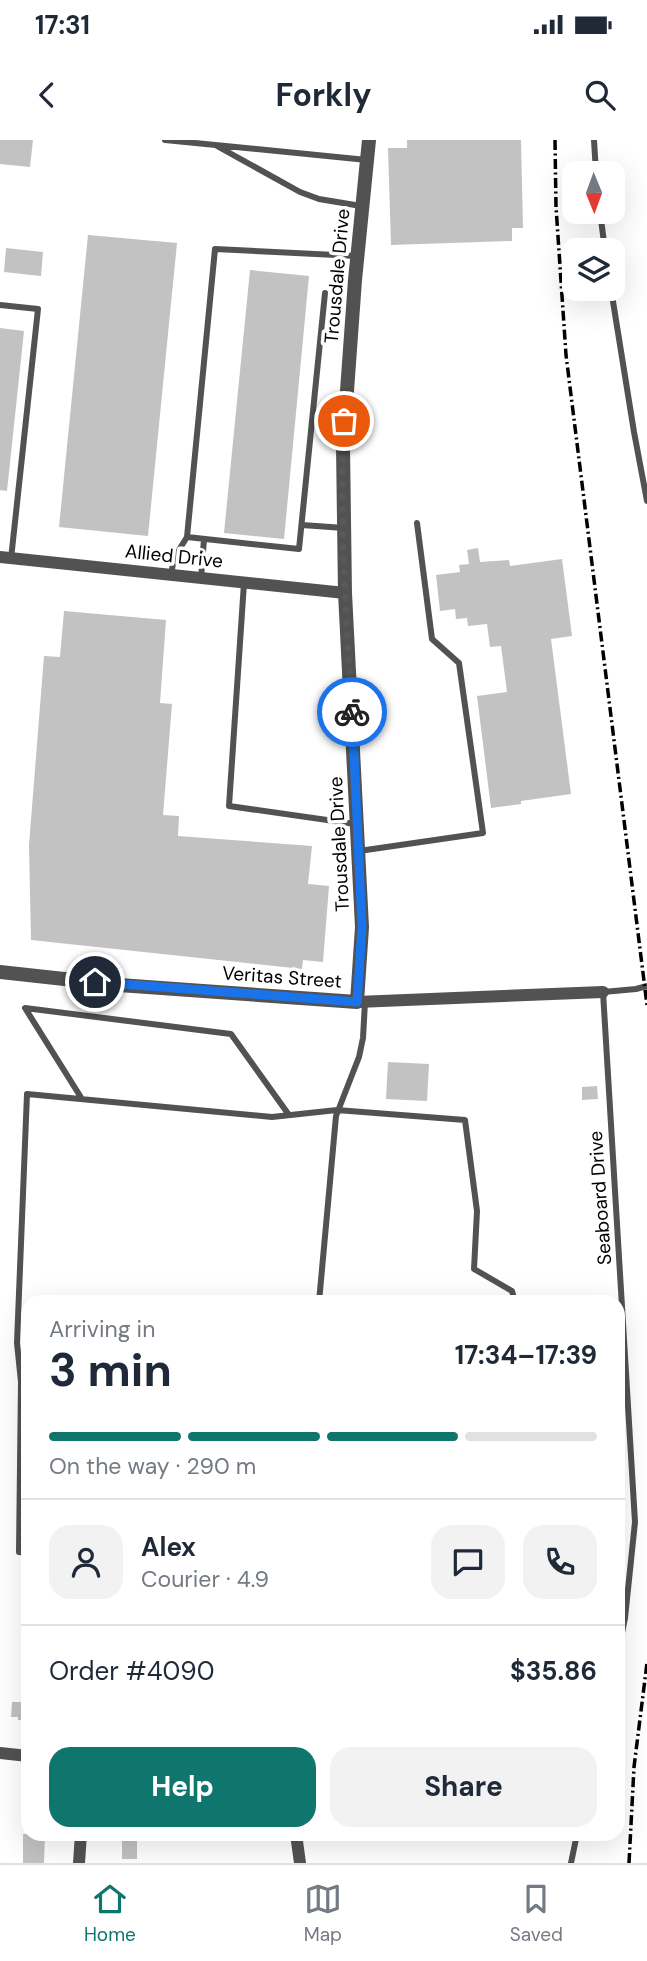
<!DOCTYPE html>
<meta charset="utf-8">
<style>
:root{--surface:#fff;--page:#f2f2f3;--text:#1f2937;--muted:#747a83;--line:#e0e1e3;--accent:#0f766e}
body{margin:0;font-family:"DM Sans",sans-serif;background:var(--page);color:var(--text);height:100vh;display:flex;flex-direction:column;font-size:26px;white-space:nowrap}
*{box-sizing:border-box;margin:0}
p{font-size:23px;color:var(--muted)}
.icon{flex:none;width:38px;height:38px;fill:none;stroke:currentColor;stroke-width:2;stroke-linecap:round;stroke-linejoin:round}
.map{position:relative;flex:1;overflow:hidden}
.sheet{position:absolute;left:21px;top:1155px;width:604px;height:546px;display:flex;flex-direction:column;background:var(--surface);border-radius:21px;box-shadow:0 7px 28px #0002}
.sheet>*{flex:none}
.needle{width:46px;rotate:179deg}
.fabs{position:absolute;left:562px;top:21px;display:grid;gap:14px}
.fabs a{display:grid;place-items:center;width:63px;height:63px;border-radius:14px;background:var(--surface);box-shadow:0 7px 28px #0002;font-size:35px}
.pin{position:absolute;display:grid;place-items:center;width:60px;height:60px;color:#fff;margin:-30px;border:4px solid #fff;border-radius:50%;box-shadow:0 2px 7px #0007}
.courier{position:absolute;display:grid;place-items:center;width:70px;height:70px;margin:-35px;border:5px solid #1a73e8;border-radius:50%;background:#fff;color:#222;box-shadow:0 2px 9px #0007}
.headline em{font-style:normal;font-weight:700}
.headline div{display:flex;flex-direction:column-reverse}
.headline{display:flex;align-items:center;justify-content:space-between;height:119px;padding:0 28px}
h1{font-size:46px;font-weight:700;line-height:52px}
.bar{display:grid;grid-template-columns:repeat(4,1fr);gap:10px 7px;align-content:center;height:84px;padding:0 28px}
.bar i{height:9px;border-radius:5px;background:var(--line)}
.bar .on{background:var(--accent)}
.bar p{grid-column:span 4}
.line{display:flex;align-items:center;gap:18px;padding:0 28px;border-top:2px solid var(--line)}
.line div{flex:1}
.round{display:grid;place-items:center;flex:none;width:74px;height:74px;border-radius:21px;background:var(--page)}
.cta{display:flex;gap:14px;margin-top:auto;padding:14px 28px}
.cta a{flex:1;height:80px;border-radius:21px;background:var(--accent);color:#fff;font-size:28px;font-weight:700;line-height:80px;text-align:center}
.cta a+a{background:var(--page);color:var(--text)}
.status{display:flex;justify-content:space-between;align-items:center;height:49px;padding:0 35px;background:var(--surface);direction:ltr}
.status svg{height:19px;fill:currentColor}
header{display:flex;justify-content:space-between;align-items:center;height:91px;padding:0 28px;background:var(--surface);font-size:32px;font-weight:700}
.tabs{display:flex;justify-content:space-around;align-items:center;height:98px;border-top:2px solid var(--line);background:var(--surface);font-size:19px;color:var(--muted)}
.tabs a{display:grid;justify-items:center;gap:4px}
.tabs .on{color:var(--accent)}
.map>svg:first-child{display:block}
.building{fill:#c2c2c2}
.lines{fill:none;stroke-linecap:round;stroke-linejoin:round}
.service{stroke:#525252;stroke-width:6}
.minor{stroke:#525252;stroke-width:12}
.tertiary{stroke:#525252;stroke-width:14}
.rail{stroke:#000;stroke-width:3.5;stroke-dasharray:10 3.5 2 3.5;stroke-linecap:butt}
.done{stroke:#595959;stroke-width:7;stroke-dasharray:0 12.6}
.route{stroke:#1a73e8;stroke-width:9}
.labels{text-anchor:middle;dominant-baseline:central;stroke-width:7;stroke-linejoin:round;paint-order:stroke}
.street-label{font-size:19px;fill:#000;stroke:#fff}
</style>
<div class="status"><b>17:31</b><svg viewBox="0 0 49 12"><path d="M0 12V9h3v3zM5 12V6h3v6zM10 12V3h3v9zM15 12V0h3v12zM26 1h20v11H26zM47 4h2v5h-2z"/></svg></div>
<header><svg class="icon" aria-label="back" viewBox="0 0 24 24"><path d="M15 5l-7 7 7 7"/></svg>Forkly<svg class="icon" aria-label="search" viewBox="0 0 24 24"><circle cx="10" cy="10" r="6"/><path d="M15 15l6 6"/></svg></header>
<div class="map">
<svg width="647" height="1723" viewBox="0 0 647 1723">
<rect width="100%" height="100%" fill="#fff"/>
<path class="building" d="M0,0H33L30,27L0,24Z
M407,0H521L523,88H512V101L391,105L388,8H407Z
M88,95L177,103L148,396L59,387Z
M6,108L43,112L41,136L4,132Z
M250,130L309,136L284,399L224,393Z
M0,188L24,191L7,351L0,350Z
M478,408L480,422L509,420L510,426L562,419L572,496L551,499L571,654L521,661V664L491,668L477,556L507,552L501,506L490,507L487,484L468,486L467,478L456,479L455,469L440,471L436,435L460,432L459,425L469,424L467,410Z
M64,471L166,480L160,563L172,564L163,675L179,676L178,696L312,706L308,744L329,746L323,822L303,820L302,829L31,800L29,705L44,516L60,517Z
M388,922L429,924L427,961L386,959Z
M597,946L598,959L582,960V947Z
M12,1562H28V1580H18V1577H11Z
M23,1694H45L44,1723H23Z
M122,1699H137V1719H122Z"/>
<g class="lines">
<path class="service" d="M165,0L367,20
M594,0L596,33
M217,6L300,52L319,59L361,66
M600,72L605,110
M611,149L634,292L647,361
M0,165L38,169L11,419
M302,385L344,388
M187,397L299,409L325,153
M171,435L174,418L187,397L215,109L356,116
M201,439L204,399
M244,443L229,666L355,684
M359,711L483,693L459,523L432,499L417,383
M82,959L25,868L231,894L289,975
M319,1162L336,976L359,917L363,898L365,862
M28,1413L19,1412L21,1242L17,1203L27,954L272,977L337,970L465,980L477,1071L474,1129L512,1151L515,1162
M618,1513L625,1478L635,1382L603,852L636,849L647,846
M571,1723L577,1694"/>
<path class="minor" d="M0,417L345,453
M357,862L603,852
M0,1613L28,1616
M296,1694L300,1723
M79,1723L81,1694"/>
<path class="tertiary" d="M0,832L119,845L357,862L362,787L345,453L343,306L355,140L369,0"/>
<path class="rail" d="M555,0L556,67L566,215L647,865
M629,1723L634,1627L647,1523"/>
</g>
<g class="lines">
<path class="done" d="M344,281C339,378 346,476 352,572"/>
<path class="route" d="M95,842L357,862L362,787L352,572"/>
</g>
<g class="labels">
<g class="street-label">
<text transform="translate(337 136) rotate(-85)">Trousdale Drive</text>
<text transform="translate(174 416) rotate(6)">Allied Drive</text>
<text transform="translate(339 704) rotate(-93)">Trousdale Drive</text>
<text transform="translate(282 837) rotate(4)">Veritas Street</text>
<text transform="translate(600 1058) rotate(-94)">Seaboard Drive</text>
</g>
</g>
</svg>
<div class="fabs">
<a><svg class="needle" viewBox="-14 -14 28 28"><path d="M0-13l5 13h-10z" fill="#e53935"/><path d="M0 13l5-13h-10z" fill="#747a83"/></svg></a>
<a><svg class="icon" aria-label="layers" viewBox="0 0 24 24"><path d="M12 4l9 5-9 5-9-5zM3 14l9 5 9-5"/></svg></a>
</div>
<div class="pin" style="left:344px;top:281px;background:#ea580c"><svg class="icon" aria-label="bag" viewBox="0 0 24 24"><path d="M5 8h14l-1 12H6zM9 8a3 3 0 0 1 6 0"/></svg></div>
<div class="pin" style="left:95px;top:842px;background:#1f2937"><svg class="icon" aria-label="home" viewBox="0 0 24 24"><path d="M3 11l9-7 9 7M6 9v11h12V9"/></svg></div>
<div class="courier" style="left:352px;top:572px"><svg class="icon" aria-label="bike" viewBox="0 0 24 24"><circle cx="6" cy="16" r="4"/><circle cx="18" cy="16" r="4"/><path d="M6 16l4-8h5l3 8M10 8l3 8H6M13 5h3"/></svg></div>
<section class="sheet">
<div class="headline"><div><h1>3 min</h1><p>Arriving in</p></div><em>17:34–17:39</em></div>
<div class="bar"><i class="on"></i><i class="on"></i><i class="on"></i><i></i><p>On the way · 290 m</p></div>
<div class="line" style="height:126px"><a class="round"><svg class="icon" aria-label="person" viewBox="0 0 24 24"><circle cx="12" cy="8" r="4"/><path d="M4 21q1-7 8-7t8 7"/></svg></a><div><b>Alex</b><p>Courier · 4.9</p></div><a class="round"><svg class="icon" aria-label="chat" viewBox="0 0 24 24"><path d="M4 5h16v11H9l-5 4z"/></svg></a><a class="round"><svg class="icon" aria-label="phone" viewBox="0 0 24 24"><path d="M5 4h4l2 5-3 2q2 4 5 5l2-3 5 2v4C11 20 4 13 5 4z"/></svg></a></div>
<div class="line" style="height:91px"><div>Order #4090</div><b>$35.86</b></div>
<div class="cta"><a>Help</a><a>Share</a></div>
</section>
</div>
<nav class="tabs">
<a class="on"><svg class="icon" aria-label="home" viewBox="0 0 24 24"><path d="M3 11l9-7 9 7M6 9v11h12V9"/></svg>Home</a>
<a><svg class="icon" aria-label="map" viewBox="0 0 24 24"><path d="M3 6l6-2 6 2 6-2v14l-6 2-6-2-6 2zM9 4v14M15 6v14"/></svg>Map</a>
<a><svg class="icon" aria-label="saved" viewBox="0 0 24 24"><path d="M7 4h10v16l-5-4-5 4z"/></svg>Saved</a>
</nav>
